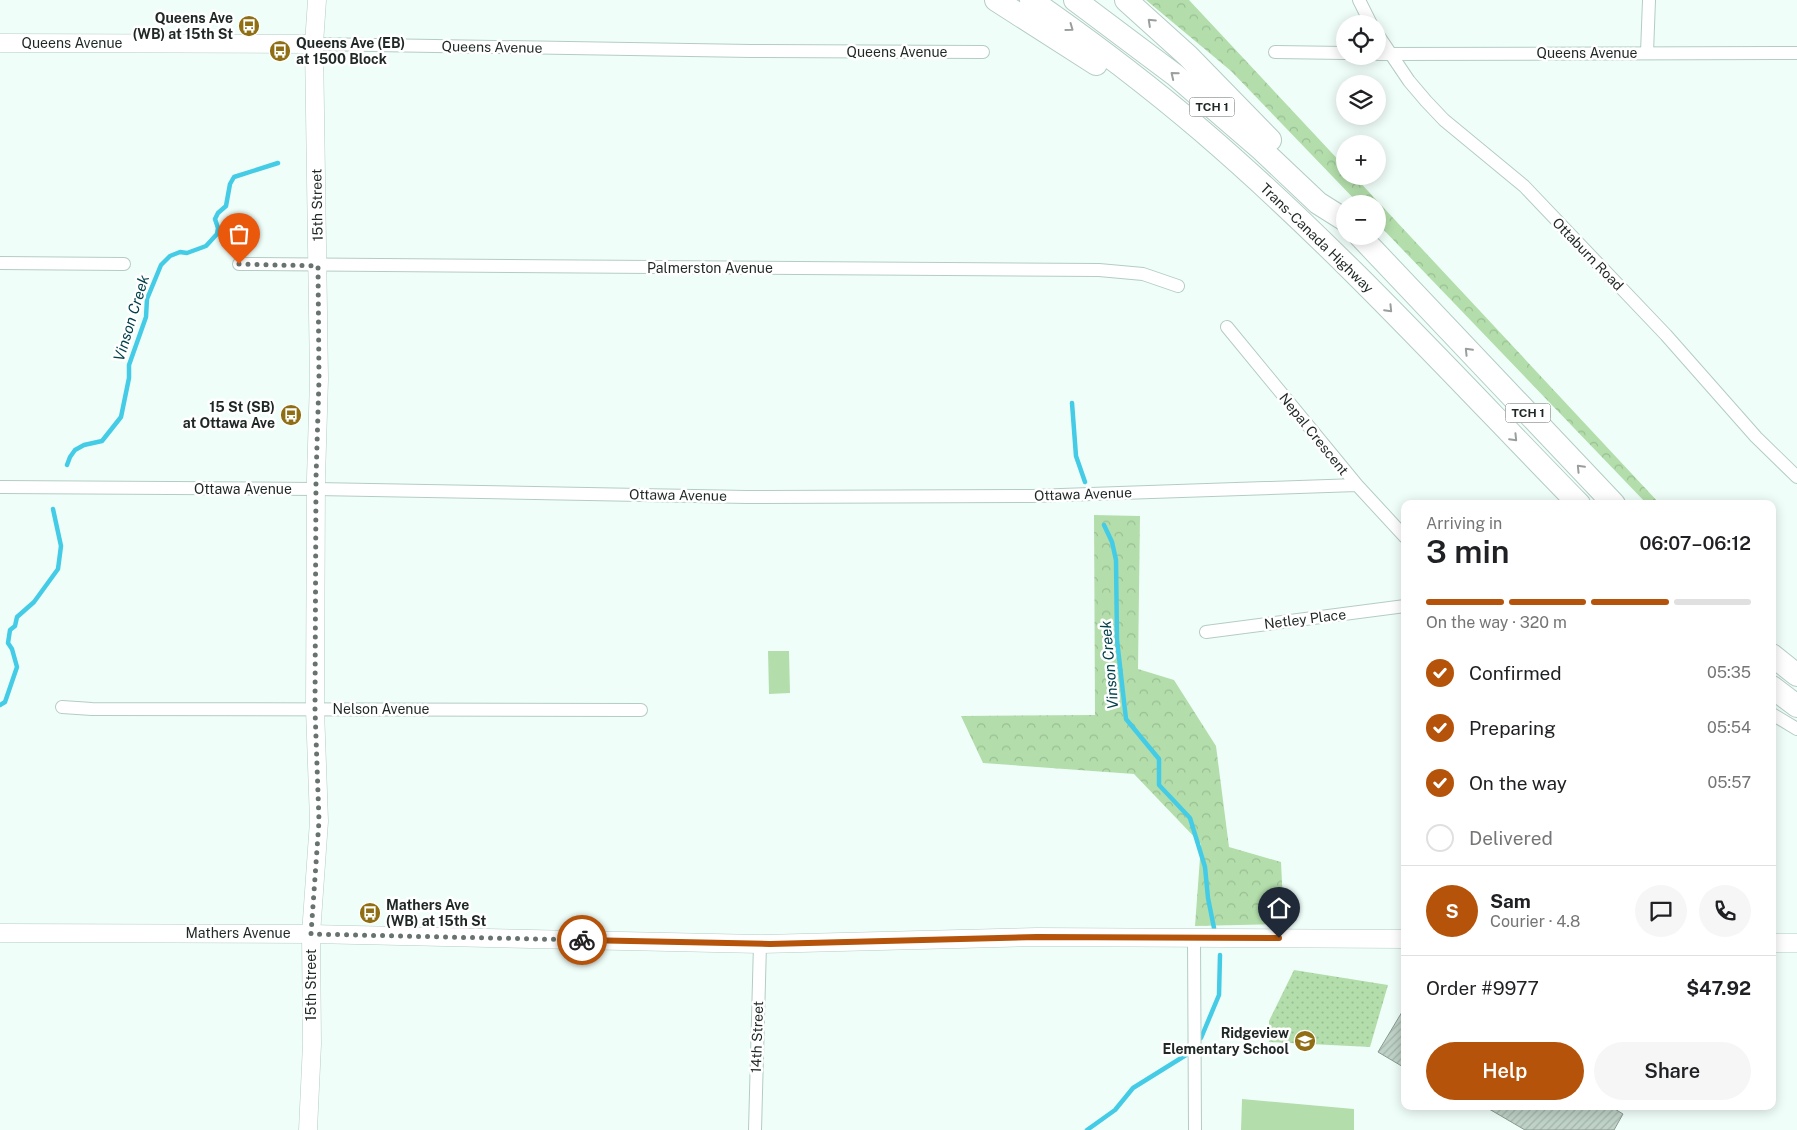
<!DOCTYPE html>
<meta charset="utf-8">
<style>
:root{--surface:#fff;--page:#f6f6f6;--text:#202124;--muted:#757577;--line:#e0e0e0;--accent:#b45309}
body{margin:0;font-family:"Public Sans",sans-serif;background:var(--page);color:var(--text);height:100vh;display:flex;flex-direction:column;font-size:19px;white-space:nowrap}
*{box-sizing:border-box;margin:0}
p{font-size:16px;color:var(--muted)}
.icon{flex:none;width:28px;height:28px;fill:none;stroke:currentColor;stroke-width:2;stroke-linecap:round;stroke-linejoin:round}
.map{position:relative;flex:1;overflow:hidden}
.sheet{position:absolute;left:1401px;top:500px;width:375px;height:610px;display:flex;flex-direction:column;background:var(--surface);border-radius:10px;box-shadow:0 2px 12px #0003}
.sheet>*{flex:none}
.tools{position:absolute;left:1336px;top:15px;display:grid;gap:10px}
.tools a{display:grid;place-items:center;width:50px;height:50px;border-radius:50%;background:var(--surface);box-shadow:0 2px 12px #0003;font-size:25px}
.pin{position:absolute;display:grid;place-items:center;width:42px;height:42px;color:#fff;margin:-51px -21px;border-radius:50% 50% 50% 0;rotate:-45deg;box-shadow:0 0 5px #0007}
.pin .icon{rotate:45deg}
.courier{position:absolute;display:grid;place-items:center;width:50px;height:50px;margin:-25px;border:4px solid #b45309;border-radius:50%;background:#fff;color:#222;box-shadow:0 1px 6px #0007}
.head em{font-style:normal;font-weight:600}
.head div{display:flex;flex-direction:column-reverse}
.head{display:flex;align-items:center;justify-content:space-between;height:85px;padding:0 25px}
h1{font-size:32px;font-weight:600;line-height:38px}
.bar{display:grid;grid-template-columns:repeat(4,1fr);gap:8px 5px;align-content:center;height:60px;padding:0 25px}
.bar i{height:6px;border-radius:4px;background:var(--line)}
.bar .selected{background:var(--accent)}
.bar p{grid-column:span 4}
.line{display:flex;align-items:center;gap:12px;padding:0 25px;border-top:1px solid var(--line)}
.line div{flex:1}
.round{display:grid;place-items:center;flex:none;width:52px;height:52px;border-radius:26px;background:var(--page)}
ol{padding:0 25px;list-style:none}
li{display:flex;align-items:center;gap:15px;height:55px}
li p{margin-inline-start:auto}
li .icon{padding:5px;border-radius:50%;background:var(--accent);color:#fff;stroke-width:4}
li:last-child{color:var(--muted)}
li i{width:28px;height:28px;border:2px solid var(--line);border-radius:50%}
.cta{display:flex;gap:10px;margin-top:auto;padding:10px 25px}
.cta a{flex:1;height:58px;border-radius:30px;background:var(--accent);color:#fff;font-size:20px;font-weight:600;line-height:58px;text-align:center}
.cta a+a{background:var(--page);color:var(--text)}
.map>svg:first-child{display:block}
.forest{fill:url(#forest-crowns)}
.park{fill:url(#park-dots)}
.pitch{fill:#b3deab}
.lines{fill:none;stroke-linecap:round;stroke-linejoin:round}
.stream{stroke:#44cce7;stroke-width:4.5}
.building{fill:url(#building-hatch);stroke:#889b90}
.street-casing{stroke:#b4ccc5;stroke-width:14}
.secondary-casing{stroke:#b4ccc5;stroke-width:19}
.highway-casing{stroke:#b4ccc5;stroke-width:24}
.street{stroke:#fff;stroke-width:12}
.secondary{stroke:#fff;stroke-width:18}
.highway{stroke:#fff;stroke-width:22}
.oneway{stroke:#9a9e9d}
.done{stroke:#687370;stroke-width:5;stroke-dasharray:0 9}
.route{stroke:#b45309;stroke-width:6}
.labels{text-anchor:middle;dominant-baseline:central;stroke-width:5;stroke-linejoin:round;paint-order:stroke}
.shield{fill:#fff;stroke:#626867;stroke-width:1}
.shield-label{font-size:12px;font-weight:bold;fill:#1f2826}
.poi-label{font-size:14px;font-weight:bold;fill:#1f2826;stroke:#fff;text-anchor:end}
.street-label{font-size:14px;fill:#1f2826;stroke:#fff}
.water-label{font-size:15px;font-style:italic;fill:#01414c;stroke:#fff}
</style>
<div class="map">
<svg width="1797" height="1130" viewBox="0 0 1797 1130">
<defs>
<pattern id="forest-crowns" width="20" height="18" patternUnits="userSpaceOnUse" patternTransform="scale(1.25)"><rect width="20" height="18" fill="#b3deab"/><path d="M2 6a3 3 0 1 1 6 0M12 15a3 3 0 1 1 6 0" fill="none" stroke="#9abe93"/></pattern>
<pattern id="park-dots" width="8" height="8" patternUnits="userSpaceOnUse" patternTransform="scale(1.25)"><rect width="8" height="8" fill="#b3deab"/><path d="M2 2h.1M6 6h.1" fill="none" stroke="#9abe93" stroke-width="1.8" stroke-linecap="round"/></pattern>
<pattern id="building-hatch" width="6" height="6" patternUnits="userSpaceOnUse" patternTransform="scale(1.25)"><rect width="6" height="6" fill="#bfd2c7"/><path d="M-1 1l2-2M0 6l6-6M5 7l2-2" fill="none" stroke="#a4b4ab"/></pattern>
</defs>
<rect width="100%" height="100%" fill="#f0fefa"/>
<path class="forest" d="M1146,0H1189L1345,167V176H1354L1660,504H1647L1378,224V204H1359L1231,71Z
M1094,515L1140,516L1138,669L1174,680L1216,746L1229,847L1281,862L1284,924L1195,926L1201,844L1134,774L983,763L961,716L1095,715Z"/>
<path class="park" d="M1294,970L1388,985L1370,1047L1269,1042V1021Z"/>
<path class="pitch" d="M768,651H789L790,693L769,694Z
M1242,1099L1354,1109V1130H1241Z"/>
<g class="lines">
<path class="stream" d="M1072,403L1076,456L1085,482
M67,465L70,457L75,450L84,445L102,441L121,417L129,378V365L146,317L147,299L161,265L170,256L180,252L187,253L206,246L217,234L218,228L215,219L218,213L226,206L230,184L234,177L278,163
M1104,525L1112,542L1116,560L1117,640L1126,719L1159,759V785L1190,818L1205,867L1208,898L1214,928
M0,705L5,702L17,667L12,649L8,643L10,630L15,626L17,617L34,602L58,569L61,546L53,509
M1201,1038L1219,995L1220,955
M1087,1130L1115,1110L1133,1088L1186,1055"/>
</g>
<path class="building" d="M1405,1007V1068L1378,1052Z
M1484,1106H1610L1623,1114L1614,1130H1525Z"/>
<g class="lines">
<g class="street-casing">
<path id="street" d="M1359,0L1371,24
M1378,35L1409,81L1426,101L1444,120L1524,186L1666,335L1756,437L1797,477
M314,44L751,51L983,52
M1275,52L1345,53
M1647,53L1649,0
M1378,54L1797,53
M0,263L124,264
M239,264L1099,270L1143,274L1178,286
M1227,327L1357,485L1405,537
M0,487L316,489L747,497L1032,496L1357,485
M1206,632L1405,606
M62,707L92,709L641,710
M1772,714L1797,729
M1194,938L1195,1130
M755,1130L760,944"/>
</g>
<g class="secondary-casing">
<path id="secondary" d="M0,43L314,44
M0,933L311,934L760,944L1037,937L1405,939
M1772,943H1797
M308,1130L312,1044L311,934L319,821L315,709L316,478L319,379L314,44L317,0"/>
</g>
<g class="highway-casing">
<path id="highway" d="M996,0L1096,64
M1031,0C1090,41 1147,84 1202,131C1336,246 1455,377 1579,504
M1075,0L1175,75L1262,150L1318,203L1345,220
M1126,0L1188,56L1270,140
M1360,236L1614,504
M1772,655L1797,675
M1772,687L1797,706"/>
</g>
<use href="#street" class="street"/>
<use href="#secondary" class="secondary"/>
<use href="#highway" class="highway"/>
</g>
<defs><path id="oneway-chevron" d="M-2-3.5L2.5 0L-2 3.5" fill="none" stroke-width="1.6" stroke-linecap="round" stroke-linejoin="round" transform="scale(1.25)"/></defs>
<g class="oneway">
<use href="#oneway-chevron" transform="translate(1151 22) rotate(-137)"/>
<use href="#oneway-chevron" transform="translate(1070 28) rotate(36)"/>
<use href="#oneway-chevron" transform="translate(1174 75) rotate(-141)"/>
<use href="#oneway-chevron" transform="translate(1389 309) rotate(46)"/>
<use href="#oneway-chevron" transform="translate(1468 351) rotate(-134)"/>
<use href="#oneway-chevron" transform="translate(1514 438) rotate(46)"/>
<use href="#oneway-chevron" transform="translate(1580 468) rotate(-134)"/>
</g>
<g class="lines">
<path class="done" d="M239,264L318,266L319,379L316,478L315,709L319,821L311,934L582,940"/>
<path class="route" d="M582,940L770,944L1037,937L1279,938"/>
</g>
<defs>
<g id="bus-disc" transform="scale(1.125)"><circle r="9.5" fill="#906f14" stroke="#fff"/><path d="M-5-6H5V4H4V6H2V4H-2V6H-4V4H-5ZM-3.5-4V0h7V-4ZM-3.5 1.2v1.5H-2V1.2ZM2 1.2v1.5H3.5V1.2Z" fill="#fff"/></g>
<g id="school-disc" transform="scale(1.125)"><circle r="9.5" fill="#906f14" stroke="#fff"/><path d="M0-5L7-2L0 1L-7-2ZM-4 1L0 2.5L4 1V4Q0 6-4 4Z" fill="#fff"/></g>
</defs>
<g fill-rule="evenodd">
<use href="#bus-disc" x="249" y="26"/>
<use href="#bus-disc" x="280" y="51"/>
<use href="#bus-disc" x="291" y="415"/>
<use href="#bus-disc" x="370" y="913"/>
<use href="#school-disc" x="1305" y="1041"/>
</g>
<g class="labels">
<g class="shield">
<rect x="1189.5" y="97.5" width="45" height="19" rx="4"/>
<rect x="1505.5" y="403.5" width="45" height="19" rx="4"/>
</g>
<g class="shield-label">
<text x="1212" y="107">TCH 1</text>
<text x="1528" y="413">TCH 1</text>
</g>
<g class="poi-label">
<text x="233" y="18">Queens Ave<tspan x="233" dy="16">(WB) at 15th St</tspan></text>
<text x="296" y="43" text-anchor="start">Queens Ave (EB)<tspan x="296" dy="16">at 1500 Block</tspan></text>
<text x="275" y="407">15 St (SB)<tspan x="275" dy="16">at Ottawa Ave</tspan></text>
<text x="386" y="905" text-anchor="start">Mathers Ave<tspan x="386" dy="16">(WB) at 15th St</tspan></text>
<text x="1289" y="1033">Ridgeview<tspan x="1289" dy="16">Elementary School</tspan></text>
</g>
<g class="street-label">
<text x="72" y="43">Queens Avenue</text>
<text transform="translate(492 47) rotate(1)">Queens Avenue</text>
<text x="897" y="52">Queens Avenue</text>
<text x="1587" y="53">Queens Avenue</text>
<text transform="translate(317 205) rotate(-91)">15th Street</text>
<text transform="translate(1317 238) rotate(44)">Trans-Canada Highway</text>
<text transform="translate(1588 254) rotate(46)">Ottaburn Road</text>
<text x="710" y="268">Palmerston Avenue</text>
<text transform="translate(1314 434) rotate(51)">Nepal Crescent</text>
<text x="243" y="489">Ottawa Avenue</text>
<text transform="translate(1083 494) rotate(-2)">Ottawa Avenue</text>
<text transform="translate(678 495) rotate(1)">Ottawa Avenue</text>
<text transform="translate(1305 619) rotate(-7)">Netley Place</text>
<text x="381" y="709">Nelson Avenue</text>
<text x="238" y="933">Mathers Avenue</text>
<text transform="translate(311 985) rotate(-90)">15th Street</text>
<text transform="translate(757 1037) rotate(-88)">14th Street</text>
</g>
<g class="water-label">
<text transform="translate(131 318) rotate(-73)">Vinson Creek</text>
<text transform="translate(1109 665) rotate(-95)">Vinson Creek</text>
</g>
</g>
</svg>
<div class="tools">
<a><svg class="icon" aria-label="locate" viewBox="0 0 24 24"><circle cx="12" cy="12" r="6"/><path d="M12 2v4M12 18v4M2 12h4M18 12h4"/></svg></a>
<a><svg class="icon" aria-label="layers" viewBox="0 0 24 24"><path d="M12 4l9 5-9 5-9-5zM3 14l9 5 9-5"/></svg></a>
<a>+</a>
<a>−</a>
</div>
<div class="pin" style="left:239px;top:264px;background:#ea580c"><svg class="icon" aria-label="bag" viewBox="0 0 24 24"><path d="M5 8h14l-1 12H6zM9 8a3 3 0 0 1 6 0"/></svg></div>
<div class="pin" style="left:1279px;top:938px;background:#1f2937"><svg class="icon" aria-label="home" viewBox="0 0 24 24"><path d="M3 11l9-7 9 7M6 9v11h12V9"/></svg></div>
<div class="courier" style="left:582px;top:940px"><svg class="icon" aria-label="bike" viewBox="0 0 24 24"><circle cx="6" cy="16" r="4"/><circle cx="18" cy="16" r="4"/><path d="M6 16l4-8h5l3 8M10 8l3 8H6M13 5h3"/></svg></div>
<section class="sheet">
<div class="head"><div><h1>3 min</h1><p>Arriving in</p></div><em>06:07–06:12</em></div>
<div class="bar"><i class="selected"></i><i class="selected"></i><i class="selected"></i><i></i><p>On the way · 320 m</p></div>
<ol>
<li><svg class="icon" aria-label="check" viewBox="0 0 24 24"><path d="M5 12l5 5 9-10"/></svg>Confirmed<p>05:35</p></li>
<li><svg class="icon" aria-label="check" viewBox="0 0 24 24"><path d="M5 12l5 5 9-10"/></svg>Preparing<p>05:54</p></li>
<li><svg class="icon" aria-label="check" viewBox="0 0 24 24"><path d="M5 12l5 5 9-10"/></svg>On the way<p>05:57</p></li>
<li><i></i>Delivered</li>
</ol>
<div class="line" style="height:90px"><b class="round" style="background:var(--accent);color:#fff">S</b><div><b>Sam</b><p>Courier · 4.8</p></div><a class="round"><svg class="icon" aria-label="chat" viewBox="0 0 24 24"><path d="M4 5h16v11H9l-5 4z"/></svg></a><a class="round"><svg class="icon" aria-label="phone" viewBox="0 0 24 24"><path d="M5 4h4l2 5-3 2q2 4 5 5l2-3 5 2v4C11 20 4 13 5 4z"/></svg></a></div>
<div class="line" style="height:65px"><div>Order #9977</div><b>$47.92</b></div>
<div class="cta"><a>Help</a><a>Share</a></div>
</section>
</div>
